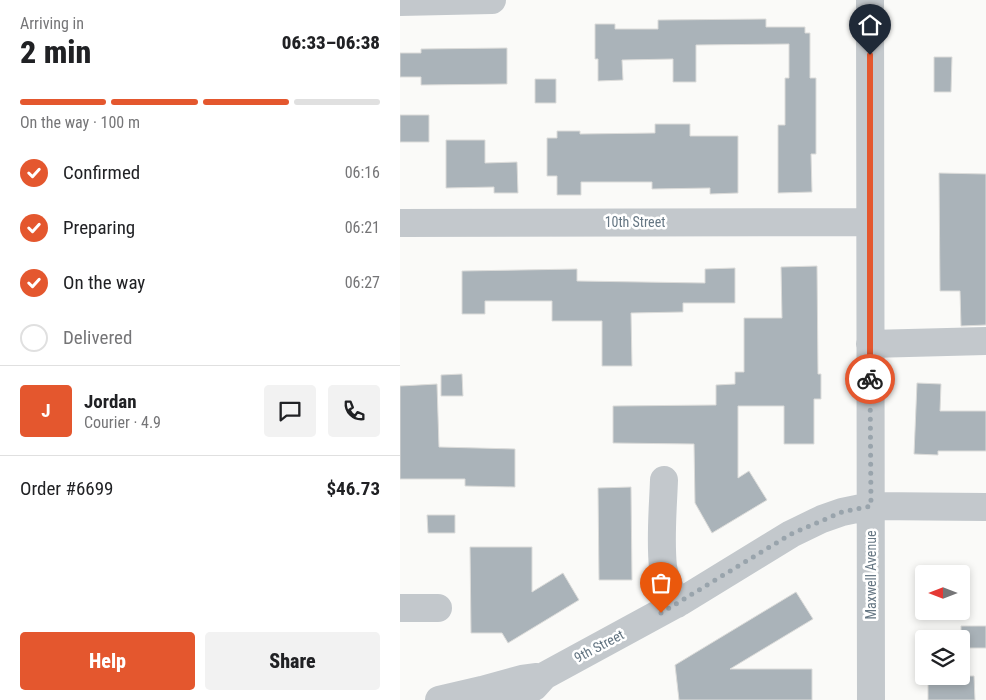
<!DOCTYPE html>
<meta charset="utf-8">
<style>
:root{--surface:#fff;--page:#f2f2f2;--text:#202124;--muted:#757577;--line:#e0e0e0;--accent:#e4572e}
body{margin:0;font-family:"Roboto Condensed",sans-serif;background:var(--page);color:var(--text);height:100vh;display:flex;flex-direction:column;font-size:19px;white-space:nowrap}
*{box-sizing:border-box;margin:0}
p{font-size:16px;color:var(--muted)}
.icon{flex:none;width:28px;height:28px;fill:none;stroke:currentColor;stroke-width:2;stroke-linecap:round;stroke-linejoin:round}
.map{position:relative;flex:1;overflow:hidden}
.panel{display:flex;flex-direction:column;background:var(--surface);width:400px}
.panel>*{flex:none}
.needle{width:32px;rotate:270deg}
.tools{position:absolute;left:515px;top:565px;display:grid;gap:10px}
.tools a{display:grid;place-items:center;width:55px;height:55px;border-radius:5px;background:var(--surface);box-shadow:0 2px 8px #0003;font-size:25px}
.pin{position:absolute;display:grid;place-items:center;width:42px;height:42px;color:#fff;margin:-51px -21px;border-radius:50% 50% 50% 0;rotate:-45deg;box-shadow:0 0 5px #0007}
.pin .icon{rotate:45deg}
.courier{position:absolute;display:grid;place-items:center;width:50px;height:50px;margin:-25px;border:4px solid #e4572e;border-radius:50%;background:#fff;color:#222;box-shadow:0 1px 6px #0007}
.overview em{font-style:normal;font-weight:800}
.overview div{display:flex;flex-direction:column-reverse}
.overview{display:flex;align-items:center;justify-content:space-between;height:85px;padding:0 20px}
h1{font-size:32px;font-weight:800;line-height:38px}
.bar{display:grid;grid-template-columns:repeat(4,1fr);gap:8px 5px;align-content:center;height:60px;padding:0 20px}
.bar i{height:6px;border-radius:4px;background:var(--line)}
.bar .current{background:var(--accent)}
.bar p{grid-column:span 4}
.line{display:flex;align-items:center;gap:12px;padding:0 20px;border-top:1px solid var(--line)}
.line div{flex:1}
.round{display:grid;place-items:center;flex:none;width:52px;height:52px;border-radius:5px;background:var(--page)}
ol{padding:0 20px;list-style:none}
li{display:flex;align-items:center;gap:15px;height:55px}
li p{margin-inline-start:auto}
li .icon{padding:5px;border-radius:50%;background:var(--accent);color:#fff;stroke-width:4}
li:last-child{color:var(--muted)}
li i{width:28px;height:28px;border:2px solid var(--line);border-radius:50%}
.action{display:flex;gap:10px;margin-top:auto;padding:10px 20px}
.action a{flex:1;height:58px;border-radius:5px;background:var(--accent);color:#fff;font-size:20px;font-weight:800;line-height:58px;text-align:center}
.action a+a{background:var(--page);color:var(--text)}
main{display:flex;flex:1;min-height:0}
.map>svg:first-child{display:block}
.building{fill:#aab3b9;stroke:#dcdcda}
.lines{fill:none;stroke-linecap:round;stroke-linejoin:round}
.minor{stroke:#c3c8cc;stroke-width:28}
.done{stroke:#99a4ac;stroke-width:5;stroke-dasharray:0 9}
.route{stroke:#e4572e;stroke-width:6}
.labels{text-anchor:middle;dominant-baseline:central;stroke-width:5;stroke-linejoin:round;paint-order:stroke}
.street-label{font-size:14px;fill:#657683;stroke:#fff}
</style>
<main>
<section class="panel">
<div class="overview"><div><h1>2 min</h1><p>Arriving in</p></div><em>06:33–06:38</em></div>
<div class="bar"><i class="current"></i><i class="current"></i><i class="current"></i><i></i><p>On the way · 100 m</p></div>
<ol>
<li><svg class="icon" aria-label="check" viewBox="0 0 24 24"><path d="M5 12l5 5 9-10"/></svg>Confirmed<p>06:16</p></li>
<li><svg class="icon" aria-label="check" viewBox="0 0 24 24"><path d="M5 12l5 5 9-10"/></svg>Preparing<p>06:21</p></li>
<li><svg class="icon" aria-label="check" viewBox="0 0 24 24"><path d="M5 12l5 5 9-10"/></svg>On the way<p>06:27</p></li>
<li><i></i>Delivered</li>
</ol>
<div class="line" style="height:90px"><b class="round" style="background:var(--accent);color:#fff">J</b><div><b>Jordan</b><p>Courier · 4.9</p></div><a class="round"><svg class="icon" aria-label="chat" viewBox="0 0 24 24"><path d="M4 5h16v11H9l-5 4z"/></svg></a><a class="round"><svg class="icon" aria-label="phone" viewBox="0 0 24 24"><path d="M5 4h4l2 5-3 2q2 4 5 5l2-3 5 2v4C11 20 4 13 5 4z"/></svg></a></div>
<div class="line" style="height:65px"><div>Order #6699</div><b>$46.73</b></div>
<div class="action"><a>Help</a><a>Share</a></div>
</section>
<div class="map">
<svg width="586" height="700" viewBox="0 0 586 700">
<rect width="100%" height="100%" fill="#fafaf8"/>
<path class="building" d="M366,19V27H405V33H410V78H416V154H411L412,192L378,193V125H385V78H389V44L296,45V82H273V59L222,60L223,80L198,81V59H195V24H215V29H258V20Z
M107,48V84L21,85V77H0V53H21V49Z
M534,57H552L551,92H534Z
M135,79H156V103H135Z
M0,115H29V142H0Z
M255,124H290V136H338V193L310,194V188L252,189V182H181V195H157V176H147V138H157V131H180V134L255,133Z
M46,140H85V163L117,162L118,193H94V187L46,188Z
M539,173L586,174V325L561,326L560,291H540Z
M417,266L418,374H421V399H414V444H384V406H338V478L349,471L367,500L312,533L295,503L294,444L213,443V406L316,405V385L335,384V372H344V318H382L381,267Z
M335,268V303H283V312L231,313L232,366H202V321H152V301H85V314H62V271L177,269V281L305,283V269Z
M62,374L63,396H41V375Z
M517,383L541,384L540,411H586V451H538V455L514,454Z
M37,384L39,447L115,449V487L65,486V479H0V386Z
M231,487L232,580H199L198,488Z
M27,515H55V533H28Z
M70,547H132V592L163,573L179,600L108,643L102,633H71Z
M396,592L413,619L330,669H412V700H279L275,665Z
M561,626H586V648H561Z
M528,676H574L575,700H528Z"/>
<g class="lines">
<path class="minor" d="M470,0L471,700
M0,2L92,0
M0,223L470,222
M470,344L586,341
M264,480C263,508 260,538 263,567C265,580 272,592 277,604
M0,608H38
M39,700L82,690L122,679L137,677
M112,700L134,687L144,676L280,602L391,534L422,519L442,512L471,506L586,507"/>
</g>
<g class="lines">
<path class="done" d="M261,613L391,534L442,512L471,506L470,379"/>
<path class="route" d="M470,55V379"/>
</g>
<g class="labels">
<g class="street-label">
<text x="235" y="222">10th Street</text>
<text transform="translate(471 575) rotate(-90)">Maxwell Avenue</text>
<text transform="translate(199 646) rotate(-28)">9th Street</text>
</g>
</g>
</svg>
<div class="tools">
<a><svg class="needle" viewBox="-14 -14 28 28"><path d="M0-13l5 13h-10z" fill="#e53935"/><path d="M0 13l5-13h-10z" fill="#757577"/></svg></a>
<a><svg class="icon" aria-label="layers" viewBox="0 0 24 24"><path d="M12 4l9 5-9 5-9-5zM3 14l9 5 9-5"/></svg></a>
</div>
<div class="pin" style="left:261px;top:613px;background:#ea580c"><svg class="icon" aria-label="bag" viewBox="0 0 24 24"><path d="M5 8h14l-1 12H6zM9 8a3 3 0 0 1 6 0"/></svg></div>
<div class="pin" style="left:470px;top:55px;background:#1f2937"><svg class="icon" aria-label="home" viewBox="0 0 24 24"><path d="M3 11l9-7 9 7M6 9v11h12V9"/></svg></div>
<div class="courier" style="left:470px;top:379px"><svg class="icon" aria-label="bike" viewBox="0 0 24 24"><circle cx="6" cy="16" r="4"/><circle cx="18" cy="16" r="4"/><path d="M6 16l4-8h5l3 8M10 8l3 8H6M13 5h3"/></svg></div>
</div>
</main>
